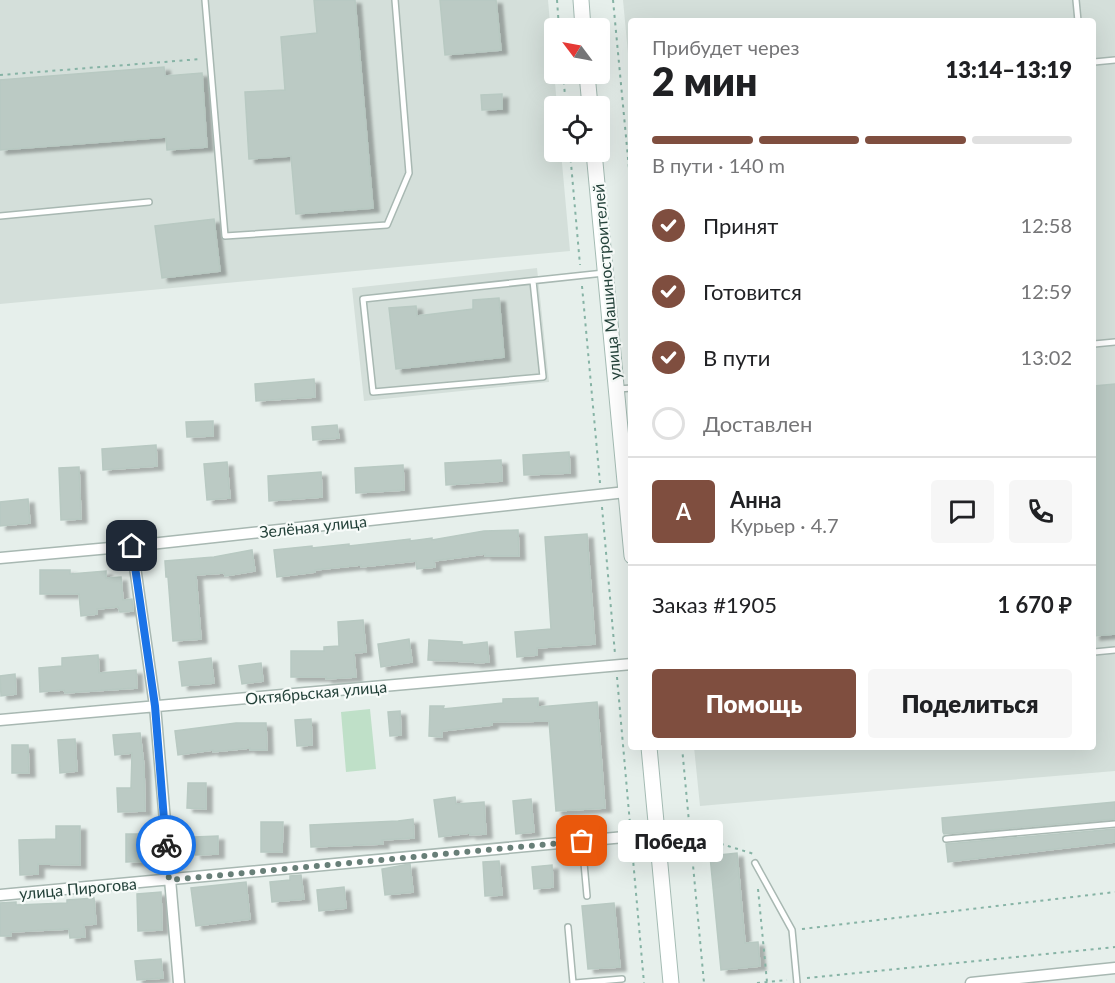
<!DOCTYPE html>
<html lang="ru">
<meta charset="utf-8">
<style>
:root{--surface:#fff;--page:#f6f6f6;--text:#202124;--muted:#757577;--line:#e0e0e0;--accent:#7f4e3f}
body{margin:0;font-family:Lato,sans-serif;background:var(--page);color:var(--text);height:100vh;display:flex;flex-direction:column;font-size:22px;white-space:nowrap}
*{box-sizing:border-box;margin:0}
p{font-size:20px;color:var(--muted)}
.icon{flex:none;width:33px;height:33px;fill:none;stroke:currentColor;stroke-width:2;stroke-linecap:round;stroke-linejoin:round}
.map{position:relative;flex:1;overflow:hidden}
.sheet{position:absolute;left:628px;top:18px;width:468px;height:732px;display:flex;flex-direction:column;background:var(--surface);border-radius:6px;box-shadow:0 6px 24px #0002}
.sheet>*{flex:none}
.needle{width:39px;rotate:302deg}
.controls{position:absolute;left:544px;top:18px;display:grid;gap:12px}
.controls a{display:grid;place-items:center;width:66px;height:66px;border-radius:6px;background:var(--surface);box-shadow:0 6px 24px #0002;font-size:30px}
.pin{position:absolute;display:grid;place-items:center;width:51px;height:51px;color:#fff;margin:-26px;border-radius:12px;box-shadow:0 3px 9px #0006}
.courier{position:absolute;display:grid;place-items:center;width:60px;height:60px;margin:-30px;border:4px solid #1a73e8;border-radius:50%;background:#fff;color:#222;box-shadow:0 2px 8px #0007}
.bubble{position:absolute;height:42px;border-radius:6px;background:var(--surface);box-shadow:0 6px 24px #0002;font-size:20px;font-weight:800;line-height:42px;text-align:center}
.head em{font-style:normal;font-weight:800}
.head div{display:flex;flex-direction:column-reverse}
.head{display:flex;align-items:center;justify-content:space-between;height:102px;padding:0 24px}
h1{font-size:39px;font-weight:800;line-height:45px}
.bar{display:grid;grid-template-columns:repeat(4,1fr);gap:9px 6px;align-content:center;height:72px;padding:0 24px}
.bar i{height:8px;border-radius:4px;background:var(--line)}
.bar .on{background:var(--accent)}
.bar p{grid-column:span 4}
.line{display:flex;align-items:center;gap:15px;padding:0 24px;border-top:2px solid var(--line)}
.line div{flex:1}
.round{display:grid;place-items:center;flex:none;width:63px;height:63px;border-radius:6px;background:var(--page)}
ol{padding:0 24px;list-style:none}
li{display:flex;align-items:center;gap:18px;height:66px}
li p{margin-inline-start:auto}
li .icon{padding:6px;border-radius:50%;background:var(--accent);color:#fff;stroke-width:4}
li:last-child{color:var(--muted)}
li i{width:33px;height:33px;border:3px solid var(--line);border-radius:50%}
.primary-button{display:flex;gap:12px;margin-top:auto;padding:12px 24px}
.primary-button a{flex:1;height:69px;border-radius:6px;background:var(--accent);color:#fff;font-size:24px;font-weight:800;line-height:69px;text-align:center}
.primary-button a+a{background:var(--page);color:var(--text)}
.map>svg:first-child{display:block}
.built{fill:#d4dfda}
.green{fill:#bfe0c8}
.building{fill:#bbcac4;stroke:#b8c9c2;stroke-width:1.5;filter:url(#shadow)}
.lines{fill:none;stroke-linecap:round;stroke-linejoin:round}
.service-casing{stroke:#a8b8b2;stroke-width:8}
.minor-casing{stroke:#a8b8b2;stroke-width:13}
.secondary-casing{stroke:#a4bbb3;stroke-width:17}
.path{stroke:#86b3a5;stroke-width:2;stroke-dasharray:3 4.5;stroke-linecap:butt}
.service{stroke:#fff;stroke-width:5}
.minor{stroke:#fff;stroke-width:10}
.secondary{stroke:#fff;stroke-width:15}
.done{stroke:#687f78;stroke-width:6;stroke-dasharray:0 10.8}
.route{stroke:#1a73e8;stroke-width:8}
.labels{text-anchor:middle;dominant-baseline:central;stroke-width:4.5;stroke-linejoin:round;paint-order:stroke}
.street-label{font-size:16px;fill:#24423a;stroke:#f7fbf9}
</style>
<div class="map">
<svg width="1115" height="983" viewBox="0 0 1115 983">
<defs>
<filter id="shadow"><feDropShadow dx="6" dy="4" stdDeviation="1.5" flood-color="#0004"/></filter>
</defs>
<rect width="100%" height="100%" fill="#e6efeb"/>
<path class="built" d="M0,0H548L557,106H555V152H561L570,251L0,304Z
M623,0H1115V771L700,806L694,747H1094V21H632L631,85Z
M537,268L549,382L364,401L352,288Z"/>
<path class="green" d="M370,709L376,769L346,772L341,712Z"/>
<path class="building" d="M314,0H355L373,208L296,214L291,156L249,159L245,92L285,90L281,37L317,33Z
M440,0H496L501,50L445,55Z
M164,67L165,76L202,73L207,147L167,150L166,137L0,150V80Z
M502,94V109L482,110L481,95Z
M214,219L220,271L162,278L155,226Z
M499,298L504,357L396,369L389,308L416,306L417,316L473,309V300Z
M314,379L315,397L256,401L255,384Z
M1115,384V634L1094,636V386Z
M213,421V436L187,437L186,422Z
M337,425L339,438L313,440L312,427Z
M156,445L157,466L103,470L102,449Z
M569,452L570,473L524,475L523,455Z
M501,460L502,481L446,485L445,463Z
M227,462L230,498L207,500L204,464Z
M403,465L404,490L356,493L355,468Z
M79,467L81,519L61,520L59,468Z
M321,472L322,497L269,501L268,476Z
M28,499L30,523L0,526V502Z
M518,530L519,556H485V554L434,561L435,567L417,569L416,561L361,567V565L315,570V572L277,577L274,550L312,546V548L349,544V546L410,539V541L432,538V540L484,531Z
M587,534L595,644L537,648V655L517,657L515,632L551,629L545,537Z
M252,550L255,571L225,576L224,573L196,575L201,639L173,641L168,577H166L165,561L214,557Z
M40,570H70V574L106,571V578L121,577L123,600L132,599L133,611L120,612L118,607L97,609V614L81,616L79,594H40Z
M363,620L366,652L354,653L356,677L326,679V677H291V651H324V647L339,646L338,622Z
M409,639L412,662L381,667L378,644Z
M429,640L462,642V645L487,642L489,662L475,663V662L428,660Z
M98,655L99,673L136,670L137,688L65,693L64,690L40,692L39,668L62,666V658Z
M211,658L214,683L182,686L179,662Z
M261,663L263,681L242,684L239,666Z
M15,674L16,694L1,696L0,676Z
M538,698V707L597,702L605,808L556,811L549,721L492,722V725L442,731V737L429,736L430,706H444L443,709L503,703V699Z
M400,711L401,735L390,736L388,712Z
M311,719L312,745L297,746L295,720Z
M236,723H266L267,750H250V748L213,752V750L178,755L175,731Z
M140,733L144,766L145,811L118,812L117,788H131L132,753L115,755L113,735Z
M75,739L77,771L60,773L58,740Z
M12,745H28L29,773H12Z
M188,783H206V809L187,808Z
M455,797L456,804L484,802L486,834L470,835V833L439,837L434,800Z
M531,799L534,832L516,834L513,801Z
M1115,802V819L944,834L943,832L942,818Z
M413,819L414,838L382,840L383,844L311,847L310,825L398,821Z
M261,822H283L282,852H261Z
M56,826H80V865L38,864V874L20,875L19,840L56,839Z
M1115,829V842L948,862L946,844Z
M126,834H149L150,861L126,862Z
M218,836V854L195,855L194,837Z
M737,853L745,943L758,942L760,966L721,970L710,856Z
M499,861L502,895L485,896L483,862Z
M410,864L413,892L385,895L382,869Z
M552,865L553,887L534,889L532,867Z
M301,875L304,899L272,902L270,882L290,880V876Z
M246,882L250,919L196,926L191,888Z
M344,887L346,908L319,911L317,890Z
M161,892L162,930L138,931L137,894Z
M94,898L96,924L84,925L85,937L70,938L69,929L11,932V936H0V903L16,902V905L67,903V900Z
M614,903L620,967L588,969L582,906Z
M161,959L163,978L137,980L135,961Z"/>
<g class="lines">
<g class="service-casing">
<path id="service" d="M205,0L225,236L387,225L409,173L395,0
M1076,0L1078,21
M1094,62L1115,60
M0,216L149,202
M533,281L543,377L373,392L363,299L604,273
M1094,344L1115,342
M618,389L632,388
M1094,652L1115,650
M946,839L1115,824
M582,841L587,896
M755,863L792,930L797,983
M568,927L573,983
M575,983L622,979"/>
</g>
<g class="minor-casing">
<path id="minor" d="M132,546L155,706L179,983
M0,558L132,546L626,492
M0,720L632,664
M0,895L657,834
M971,983L1115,968"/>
</g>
<g class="secondary-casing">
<path id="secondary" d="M581,0L583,28
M587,74L590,106
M594,152L632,556
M649,747L671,983"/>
</g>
<path class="path" d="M557,0L559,28
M613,0L632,200
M563,74L566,106
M0,75L201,59
M570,152L580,265
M582,286L600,483
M602,507L615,654
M617,677L630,824
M682,747L704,983
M692,835L754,854
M632,848L644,983
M758,889L767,982
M802,929L1115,892
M807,978L1115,947
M757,983L787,980"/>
<use href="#service" class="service"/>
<use href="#minor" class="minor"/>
<use href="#secondary" class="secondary"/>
</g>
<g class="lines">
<path class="done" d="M166,845L169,880L582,841"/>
<path class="route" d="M132,546L155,706L166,845"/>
</g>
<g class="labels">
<g class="street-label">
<text transform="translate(606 282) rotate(-95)">улица Машиностроителей</text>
<text transform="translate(313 526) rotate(-6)">Зелёная улица</text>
<text transform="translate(316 692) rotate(-5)">Октябрьская улица</text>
<text transform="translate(78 888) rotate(-5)">улица Пирогова</text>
</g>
</g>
</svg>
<div class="controls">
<a><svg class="needle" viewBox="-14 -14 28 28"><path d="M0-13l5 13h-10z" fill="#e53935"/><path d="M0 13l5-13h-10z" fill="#757577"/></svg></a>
<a><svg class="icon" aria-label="locate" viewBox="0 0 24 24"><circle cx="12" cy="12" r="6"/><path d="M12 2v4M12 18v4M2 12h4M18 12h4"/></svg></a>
</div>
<div class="pin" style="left:582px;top:841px;background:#ea580c"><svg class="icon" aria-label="bag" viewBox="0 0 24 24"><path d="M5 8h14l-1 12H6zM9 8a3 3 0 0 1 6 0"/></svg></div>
<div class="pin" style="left:132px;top:546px;background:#1f2937"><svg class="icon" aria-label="home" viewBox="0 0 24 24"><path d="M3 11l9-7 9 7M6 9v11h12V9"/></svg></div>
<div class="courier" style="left:166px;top:845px"><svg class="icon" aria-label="bike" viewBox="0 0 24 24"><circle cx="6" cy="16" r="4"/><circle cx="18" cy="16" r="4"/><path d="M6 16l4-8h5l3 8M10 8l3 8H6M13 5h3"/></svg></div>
<div class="bubble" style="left:618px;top:820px;width:105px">Победа</div>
<section class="sheet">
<div class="head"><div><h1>2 мин</h1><p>Прибудет через</p></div><em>13:14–13:19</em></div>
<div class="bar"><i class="on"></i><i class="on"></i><i class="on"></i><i></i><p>В пути · 140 m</p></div>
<ol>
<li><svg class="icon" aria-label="check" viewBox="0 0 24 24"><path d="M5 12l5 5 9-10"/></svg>Принят<p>12:58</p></li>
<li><svg class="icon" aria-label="check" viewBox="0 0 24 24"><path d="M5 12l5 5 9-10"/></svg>Готовится<p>12:59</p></li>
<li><svg class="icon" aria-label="check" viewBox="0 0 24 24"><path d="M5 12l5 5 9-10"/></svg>В пути<p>13:02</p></li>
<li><i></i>Доставлен</li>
</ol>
<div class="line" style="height:108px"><b class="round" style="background:var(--accent);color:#fff">А</b><div><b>Анна</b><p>Курьер · 4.7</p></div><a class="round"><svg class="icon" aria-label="chat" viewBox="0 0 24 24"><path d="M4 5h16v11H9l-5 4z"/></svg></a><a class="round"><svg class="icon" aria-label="phone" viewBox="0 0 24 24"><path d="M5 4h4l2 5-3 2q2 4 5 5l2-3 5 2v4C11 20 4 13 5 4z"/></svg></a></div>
<div class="line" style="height:78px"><div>Заказ #1905</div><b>1 670 ₽</b></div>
<div class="primary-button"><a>Помощь</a><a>Поделиться</a></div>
</section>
</div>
